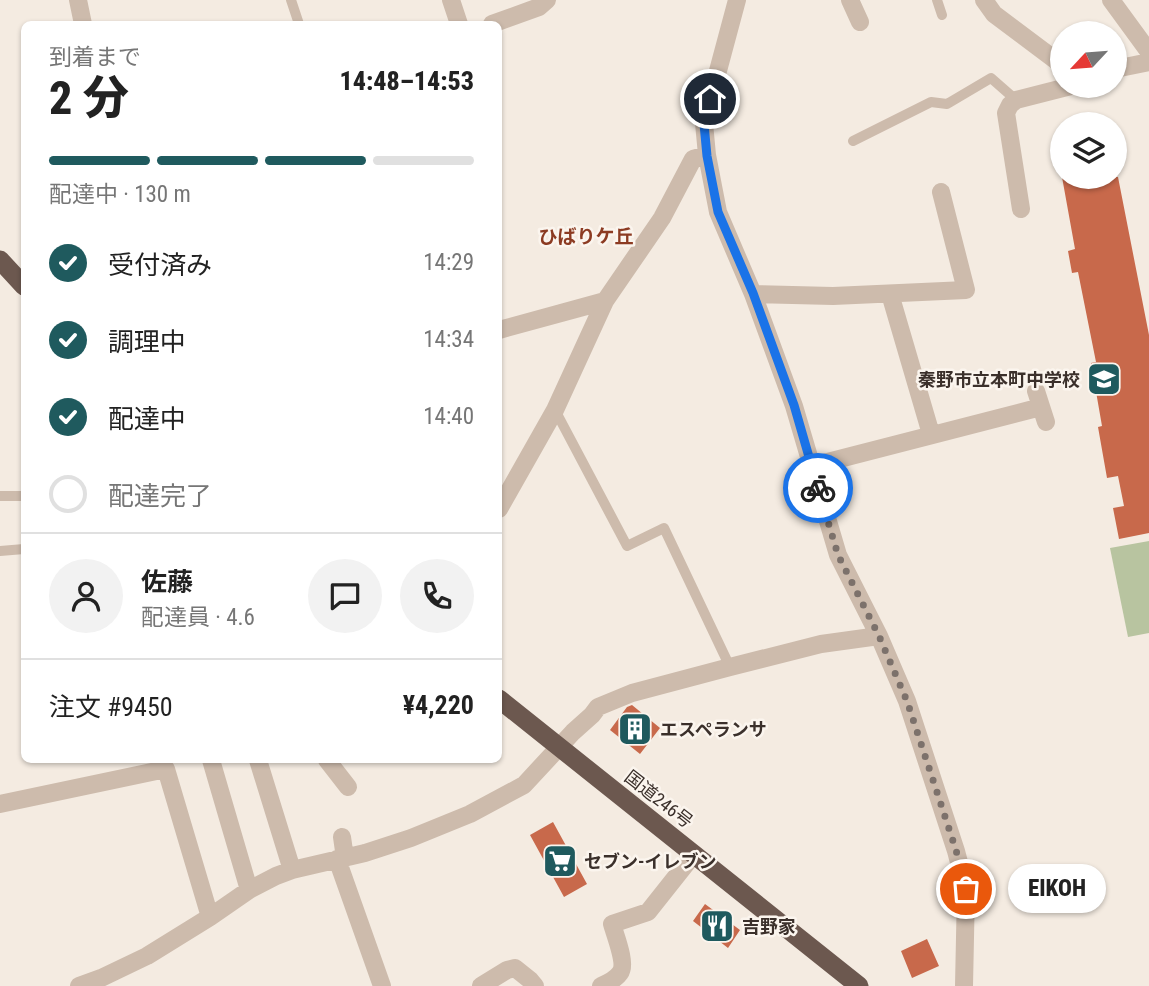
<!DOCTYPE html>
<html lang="ja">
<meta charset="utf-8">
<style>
:root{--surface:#fff;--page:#f2f2f2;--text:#222;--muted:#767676;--line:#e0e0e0;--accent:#1f5a5e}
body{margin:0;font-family:"Roboto Condensed","Noto Sans JP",sans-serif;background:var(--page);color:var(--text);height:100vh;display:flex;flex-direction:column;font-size:26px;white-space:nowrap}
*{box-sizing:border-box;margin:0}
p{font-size:23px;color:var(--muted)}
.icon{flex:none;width:38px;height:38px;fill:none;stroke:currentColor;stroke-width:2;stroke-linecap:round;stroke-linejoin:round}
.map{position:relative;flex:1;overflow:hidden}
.sheet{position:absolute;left:21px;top:21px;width:481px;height:742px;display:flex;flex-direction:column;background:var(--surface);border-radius:10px;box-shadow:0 2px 5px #0004}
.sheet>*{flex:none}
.needle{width:46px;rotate:244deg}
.controls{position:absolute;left:1050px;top:21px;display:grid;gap:14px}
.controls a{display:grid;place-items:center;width:77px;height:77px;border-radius:50%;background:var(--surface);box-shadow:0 2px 5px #0004;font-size:35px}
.pin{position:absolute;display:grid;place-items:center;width:60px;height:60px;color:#fff;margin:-30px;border:4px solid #fff;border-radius:50%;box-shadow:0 2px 7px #0007}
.courier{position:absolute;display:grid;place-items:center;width:70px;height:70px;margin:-35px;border:5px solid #1a73e8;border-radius:50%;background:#fff;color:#222;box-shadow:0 2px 9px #0007}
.bubble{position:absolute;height:49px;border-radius:24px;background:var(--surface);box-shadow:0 2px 5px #0004;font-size:23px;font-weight:800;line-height:49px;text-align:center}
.summary em{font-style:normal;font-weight:800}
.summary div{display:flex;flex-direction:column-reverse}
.summary{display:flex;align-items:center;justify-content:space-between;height:119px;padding:0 28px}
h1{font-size:46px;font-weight:800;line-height:52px}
.bar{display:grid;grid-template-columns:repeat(4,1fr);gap:10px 7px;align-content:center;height:84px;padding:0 28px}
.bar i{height:9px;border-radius:5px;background:var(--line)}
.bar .on{background:var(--accent)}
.bar p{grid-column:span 4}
.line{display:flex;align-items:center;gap:18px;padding:0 28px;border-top:2px solid var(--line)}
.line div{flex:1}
.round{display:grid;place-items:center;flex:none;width:74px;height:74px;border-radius:37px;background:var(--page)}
ol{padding:0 28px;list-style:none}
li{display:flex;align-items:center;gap:21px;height:77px}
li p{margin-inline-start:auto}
li .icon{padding:7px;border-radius:50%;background:var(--accent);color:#fff;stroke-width:4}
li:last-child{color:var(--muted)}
li i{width:38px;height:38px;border:4px solid var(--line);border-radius:50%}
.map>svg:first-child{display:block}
.green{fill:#b8c4a0}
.building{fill:#c8694b}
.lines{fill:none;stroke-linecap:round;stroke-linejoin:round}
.service{stroke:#cdbbac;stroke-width:10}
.minor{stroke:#cdbbac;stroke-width:18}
.trunk{stroke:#6c584f;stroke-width:19}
.done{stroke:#7c716b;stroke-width:7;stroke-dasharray:0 12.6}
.route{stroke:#1a73e8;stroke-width:9}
.labels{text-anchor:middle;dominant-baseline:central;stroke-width:5;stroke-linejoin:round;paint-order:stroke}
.poi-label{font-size:18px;font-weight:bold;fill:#3b302b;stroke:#fbf5ee;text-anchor:start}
.street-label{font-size:18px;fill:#3b302b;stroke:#fbf5ee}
.neighbourhood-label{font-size:19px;font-weight:bold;fill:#8c3b22;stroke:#fbf5ee}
</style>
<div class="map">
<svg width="1149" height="986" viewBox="0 0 1149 986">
<rect width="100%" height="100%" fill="#f4ebe1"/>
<path class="green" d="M1149,541V633L1128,637L1110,548Z"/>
<path class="building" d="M1062,177H1118L1149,335V533L1119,539L1113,508L1124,506L1118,476L1107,478L1098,427L1102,426L1091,363L1096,362L1078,272L1072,273L1068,251L1075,249Z
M632,705L660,728L640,754L610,730L627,707Z
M553,822L587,884L564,897L530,835Z
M705,904L740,930L728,948L693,921Z
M927,939L939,966L912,978L901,951Z"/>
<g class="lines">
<path class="service" d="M291,0L299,24
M937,0L942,15
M853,141L931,102L947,104L991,78L1016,100
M555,410L627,546L664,528L730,667
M0,496H24
M0,551L24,549"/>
<path class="minor" d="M78,0L83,24
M451,0L459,24
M737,0L704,123L707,155L718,212L753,294L794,406L838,555L879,636L907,701L956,851L966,889L964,986
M850,0L860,22
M984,0L994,14L1062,65
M1111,0L1149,52
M492,24L539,7L547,0
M1115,69L1149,62
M1021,209L1006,113L1010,105L1016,100L1071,86
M753,294L833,296L966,290L941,192
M890,294L931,434
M499,330L605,301
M1036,391L1046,422
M812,466L1041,407
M499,509L555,410L605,301L662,218L693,159L707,155
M211,760L249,890
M258,760L292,870
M327,760L348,787
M0,804L166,769L210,917
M342,837L345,858
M337,859L382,986
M79,986L101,978L147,956L210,917L249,890L276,876L292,870L365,853L411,838L470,814L524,785L573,732L592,715L598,707L632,693L730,667L821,644L879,636
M481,986L507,970L515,968L530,980L535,986
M601,986C608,983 616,979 620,973C627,964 615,935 612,924L648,912L694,854"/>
<path class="trunk" d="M0,260L24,286
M499,699L859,986"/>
</g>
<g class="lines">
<path class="done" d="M818,488L838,555L879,636L907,701L956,850L966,889"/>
<path class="route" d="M710,99L704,124L707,156L718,212L753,293L794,405L818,488"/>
</g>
<defs>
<g id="school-square" transform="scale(1.75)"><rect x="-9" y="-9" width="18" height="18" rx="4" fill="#1f5a5e" stroke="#fbf5ee"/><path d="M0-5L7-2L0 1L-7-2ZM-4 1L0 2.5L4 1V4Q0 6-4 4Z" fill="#fff"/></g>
<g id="building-square" transform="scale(1.75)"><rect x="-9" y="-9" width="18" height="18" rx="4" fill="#1f5a5e" stroke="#fbf5ee"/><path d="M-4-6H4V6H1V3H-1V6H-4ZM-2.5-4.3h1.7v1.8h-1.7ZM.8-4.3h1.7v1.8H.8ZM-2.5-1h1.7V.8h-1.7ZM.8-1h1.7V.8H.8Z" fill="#fff"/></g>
<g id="supermarket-square" transform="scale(1.75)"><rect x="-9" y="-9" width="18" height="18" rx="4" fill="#1f5a5e" stroke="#fbf5ee"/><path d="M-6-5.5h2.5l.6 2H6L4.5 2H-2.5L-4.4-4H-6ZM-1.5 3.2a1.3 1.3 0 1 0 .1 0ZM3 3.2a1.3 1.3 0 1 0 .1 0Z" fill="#fff"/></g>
<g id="restaurant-square" transform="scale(1.75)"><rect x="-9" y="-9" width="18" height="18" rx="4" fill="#1f5a5e" stroke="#fbf5ee"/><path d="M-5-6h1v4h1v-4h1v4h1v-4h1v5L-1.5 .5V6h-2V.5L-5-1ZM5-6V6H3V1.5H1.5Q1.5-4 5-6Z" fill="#fff"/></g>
</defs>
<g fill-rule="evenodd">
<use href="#school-square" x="1104" y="379"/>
<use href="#building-square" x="635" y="729"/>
<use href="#supermarket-square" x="560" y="861"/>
<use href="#restaurant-square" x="717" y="926"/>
</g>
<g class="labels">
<g class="poi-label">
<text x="1080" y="379" text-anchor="end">秦野市立本町中学校</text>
<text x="660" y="729">エスペランサ</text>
<text x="584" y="861">セブン-イレブン</text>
<text x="742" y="926">吉野家</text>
</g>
<g class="street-label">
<text transform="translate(659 799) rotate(38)">国道246号</text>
</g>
<g class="neighbourhood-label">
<text x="586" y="236">ひばりケ丘</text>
</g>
</g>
</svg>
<div class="controls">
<a><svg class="needle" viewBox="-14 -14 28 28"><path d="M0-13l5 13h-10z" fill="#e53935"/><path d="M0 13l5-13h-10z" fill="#767676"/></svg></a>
<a><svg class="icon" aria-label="layers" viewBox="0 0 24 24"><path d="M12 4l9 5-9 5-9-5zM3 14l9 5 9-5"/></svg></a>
</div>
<div class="pin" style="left:966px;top:889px;background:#ea580c"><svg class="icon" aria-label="bag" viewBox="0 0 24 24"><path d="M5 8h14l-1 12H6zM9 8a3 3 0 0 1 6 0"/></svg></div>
<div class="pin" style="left:710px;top:99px;background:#1f2937"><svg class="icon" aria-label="home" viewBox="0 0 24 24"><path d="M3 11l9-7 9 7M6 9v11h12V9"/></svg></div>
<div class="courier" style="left:818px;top:488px"><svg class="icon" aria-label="bike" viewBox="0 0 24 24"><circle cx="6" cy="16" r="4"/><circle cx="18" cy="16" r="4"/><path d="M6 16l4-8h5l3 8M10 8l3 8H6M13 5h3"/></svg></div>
<div class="bubble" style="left:1008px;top:864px;width:98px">EIKOH</div>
<section class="sheet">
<div class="summary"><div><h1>2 分</h1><p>到着まで</p></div><em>14:48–14:53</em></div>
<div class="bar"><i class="on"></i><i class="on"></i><i class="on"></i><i></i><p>配達中 · 130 m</p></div>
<ol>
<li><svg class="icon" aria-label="check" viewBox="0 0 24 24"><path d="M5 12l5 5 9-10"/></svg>受付済み<p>14:29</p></li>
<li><svg class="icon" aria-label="check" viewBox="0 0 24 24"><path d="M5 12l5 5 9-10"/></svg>調理中<p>14:34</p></li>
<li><svg class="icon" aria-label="check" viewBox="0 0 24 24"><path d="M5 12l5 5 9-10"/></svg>配達中<p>14:40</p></li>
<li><i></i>配達完了</li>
</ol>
<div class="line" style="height:126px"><a class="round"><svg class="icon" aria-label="person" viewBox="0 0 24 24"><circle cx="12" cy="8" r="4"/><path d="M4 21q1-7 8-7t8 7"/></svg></a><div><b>佐藤</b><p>配達員 · 4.6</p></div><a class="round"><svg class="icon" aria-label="chat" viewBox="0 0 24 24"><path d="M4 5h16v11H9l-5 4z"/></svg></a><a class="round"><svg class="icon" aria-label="phone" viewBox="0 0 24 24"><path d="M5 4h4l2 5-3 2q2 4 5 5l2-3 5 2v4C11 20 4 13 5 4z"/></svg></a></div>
<div class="line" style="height:91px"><div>注文 #9450</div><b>¥4,220</b></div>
</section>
</div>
